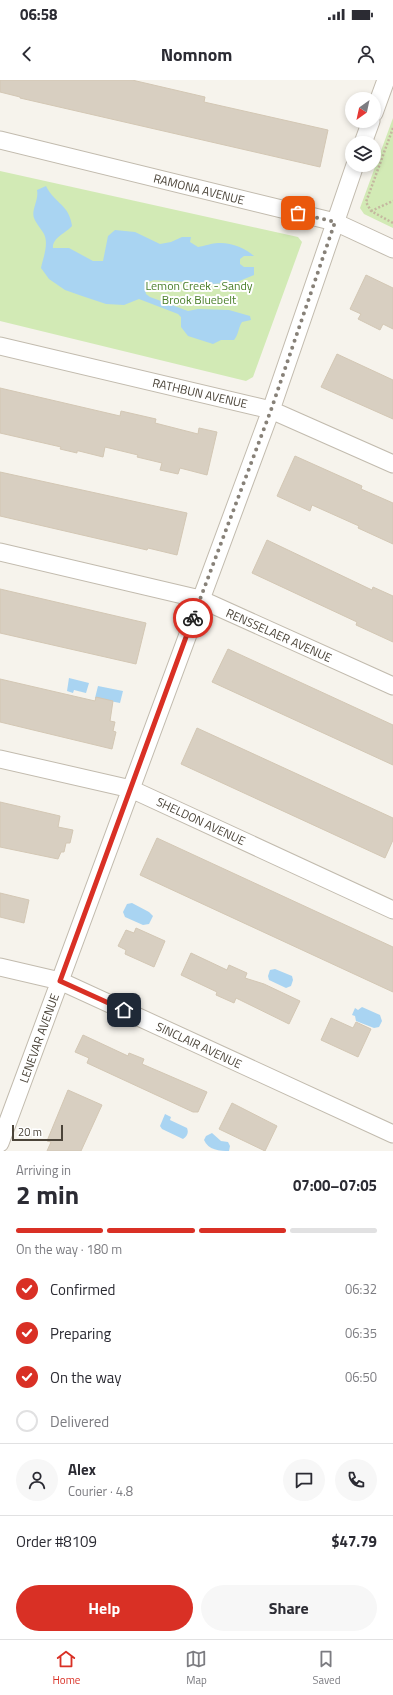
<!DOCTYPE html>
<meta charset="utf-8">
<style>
:root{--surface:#fff;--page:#f7f7f7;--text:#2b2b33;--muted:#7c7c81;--line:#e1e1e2;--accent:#d93025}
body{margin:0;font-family:"Titillium Web",sans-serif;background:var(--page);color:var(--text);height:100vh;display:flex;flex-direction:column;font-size:15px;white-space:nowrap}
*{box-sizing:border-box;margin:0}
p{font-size:13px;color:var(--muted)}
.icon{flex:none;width:22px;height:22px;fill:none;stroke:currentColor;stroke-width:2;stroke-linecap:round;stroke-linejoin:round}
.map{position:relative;height:1071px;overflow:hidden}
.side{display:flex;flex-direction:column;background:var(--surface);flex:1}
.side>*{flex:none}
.needle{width:26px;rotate:213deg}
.tools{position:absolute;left:345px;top:12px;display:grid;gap:8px}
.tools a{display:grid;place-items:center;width:36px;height:36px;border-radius:50%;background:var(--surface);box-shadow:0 2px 6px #0003;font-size:20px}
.scale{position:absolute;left:12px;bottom:10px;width:51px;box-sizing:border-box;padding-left:4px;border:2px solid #4b4439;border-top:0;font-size:11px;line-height:14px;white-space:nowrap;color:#4b4439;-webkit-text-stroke:3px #fff;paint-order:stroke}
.pin{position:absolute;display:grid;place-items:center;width:34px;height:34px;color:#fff;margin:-17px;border-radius:8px;box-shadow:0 2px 6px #0006}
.courier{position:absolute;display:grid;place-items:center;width:40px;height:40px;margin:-20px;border:3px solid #d93025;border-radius:50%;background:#fff;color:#222;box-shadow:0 1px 5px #0007}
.overview em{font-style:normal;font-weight:700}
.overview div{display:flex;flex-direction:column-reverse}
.overview{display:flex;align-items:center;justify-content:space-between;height:68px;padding:0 16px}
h1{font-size:26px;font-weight:700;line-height:30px}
.bar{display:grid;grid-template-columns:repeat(4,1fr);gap:6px 4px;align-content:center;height:48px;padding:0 16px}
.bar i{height:5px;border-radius:3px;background:var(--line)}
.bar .current{background:var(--accent)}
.bar p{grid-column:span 4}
.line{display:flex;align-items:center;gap:10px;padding:0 16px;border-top:1px solid var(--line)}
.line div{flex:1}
.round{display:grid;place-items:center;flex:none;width:42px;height:42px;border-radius:21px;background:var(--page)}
ol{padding:0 16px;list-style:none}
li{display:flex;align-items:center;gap:12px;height:44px}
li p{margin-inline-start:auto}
li .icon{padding:4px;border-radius:50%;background:var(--accent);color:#fff;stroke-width:4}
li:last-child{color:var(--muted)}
li i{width:22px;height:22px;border:2px solid var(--line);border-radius:50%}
.cta{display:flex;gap:8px;margin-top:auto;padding:8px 16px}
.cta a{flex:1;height:46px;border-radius:24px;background:var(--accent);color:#fff;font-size:16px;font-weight:700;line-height:46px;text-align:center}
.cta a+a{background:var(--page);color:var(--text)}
.status{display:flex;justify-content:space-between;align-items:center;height:28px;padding:0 20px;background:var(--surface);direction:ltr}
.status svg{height:11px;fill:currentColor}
header{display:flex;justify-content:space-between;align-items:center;height:52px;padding:0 16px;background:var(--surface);font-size:18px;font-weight:700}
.dock{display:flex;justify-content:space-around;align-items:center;height:56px;border-top:1px solid var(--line);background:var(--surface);font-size:11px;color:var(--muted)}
.dock a{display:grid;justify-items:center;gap:2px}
.dock .current{color:var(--accent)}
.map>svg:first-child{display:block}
.green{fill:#d2eab5}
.water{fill:#a9d4f2}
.building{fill:#d8cfc1;stroke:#d3c7b4}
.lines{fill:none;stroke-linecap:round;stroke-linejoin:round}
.minor-casing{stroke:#c2bbae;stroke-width:19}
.path{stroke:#c4b79f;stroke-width:2.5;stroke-dasharray:2 2;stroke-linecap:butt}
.minor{stroke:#fff;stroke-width:17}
.done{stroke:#878178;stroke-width:4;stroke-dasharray:0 7.2}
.route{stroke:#d93025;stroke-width:5}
.labels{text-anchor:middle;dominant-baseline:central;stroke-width:4;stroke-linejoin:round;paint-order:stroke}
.street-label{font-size:12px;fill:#4b4439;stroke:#fff}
.park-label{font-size:12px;fill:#4a7f2a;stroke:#fff}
</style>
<div class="status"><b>06:58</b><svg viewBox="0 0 49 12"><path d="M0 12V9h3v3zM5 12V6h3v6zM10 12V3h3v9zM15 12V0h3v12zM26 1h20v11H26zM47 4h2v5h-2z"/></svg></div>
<header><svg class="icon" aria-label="back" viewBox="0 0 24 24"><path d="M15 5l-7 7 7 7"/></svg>Nomnom<svg class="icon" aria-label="person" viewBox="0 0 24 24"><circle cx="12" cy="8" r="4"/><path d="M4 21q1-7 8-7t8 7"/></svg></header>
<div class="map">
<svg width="393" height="1071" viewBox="0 0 393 1071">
<rect width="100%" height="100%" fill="#f6f3ec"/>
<path class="green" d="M393,38V148L364,134L360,128Z
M0,91L298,157L302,162L253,297L246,301L0,241Z"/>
<path class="water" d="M46,106C55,124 69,124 72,146C66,153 52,158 53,168H69L93,181H103L108,156L115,150L135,152L160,164L171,162L182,157H191L190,162L198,167C205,166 212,163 218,163C230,162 246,168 254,176H244L240,179V184L244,187H254V195L237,202L213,204L154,200L147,202L145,208L146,214L150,217L188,231L198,229L229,230L250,236L251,240L242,242C238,248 239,254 234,260H221L213,264L188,256L181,247V237L178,234L139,219L124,225L106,224L82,216L65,210L49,199L41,188C43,178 49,164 44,154C41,149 36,143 34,138C31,130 39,120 37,110Z
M69,598L89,603L86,613L74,610L73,613L67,611Z
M98,606L123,611L120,623L95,618Z
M132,823L149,832L153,836L149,844L143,845L125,837L123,832L127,824Z
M275,889L292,896L293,900L291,906L286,908L269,900L268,896L270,890Z
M362,927L380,935L382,941L379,947L374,948L356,941L355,936L352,935L355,928L358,930Z
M165,1034L171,1037L170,1040L187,1048C189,1053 187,1056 183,1059L162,1049L160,1046Z
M212,1053L221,1061L228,1062L230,1066L229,1071C220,1071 208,1070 204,1060L206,1056Z"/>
<path class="building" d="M0,0H132L205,17L204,22L328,50L320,87L20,18V17L0,12Z
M366,195L393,208V249L383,244L380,250L358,239L361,234L350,229Z
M337,274L393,300V339L321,307Z
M0,308L120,336L121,331L156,339L155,343L198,354L199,348L217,352L207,395L180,388L178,394L160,390L162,383L137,377L138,375L105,367L103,377L79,371H77V373L60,369L61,367L0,353Z
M295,376L362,406L361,409L393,423V464L358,448L359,446L312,425L310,431L277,416Z
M0,392L187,433L177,475L148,468L147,470L0,436Z
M267,460L372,510L373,507L393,516V562L356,545L357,542L252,493Z
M0,509L146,543L136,584L0,553Z
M228,569L393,645V685L212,602Z
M0,599L95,621L96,617L113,621L110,641L115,642L113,651L116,652L112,669L0,642Z
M197,648L393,738V760L385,778L181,684Z
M0,722L60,736L58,747L73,750L70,763H66L64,772H61L58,779L0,767Z
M157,758L393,867V912L140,795Z
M0,813L29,820L24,843L0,837Z
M136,848L165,861L154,887L125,874L126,870L118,866L126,850L134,853Z
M191,873L227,890L229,885L247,893L245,898L264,904L300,921L289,944L236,918L234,923L216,915L217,912L181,895Z
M331,938L353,948L356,942L371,949L358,977L321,960Z
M83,955L128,976L129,973L144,979L142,984L207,1012L198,1032H193L87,983L89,978L75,972Z
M68,1010L102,1025L81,1071H47L51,1062L47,1061Z
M232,1023L277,1046L265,1071L219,1049Z"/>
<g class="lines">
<g class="minor-casing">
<path id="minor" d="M374,33L386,0
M0,60L335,142L393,169
M363,63L371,41
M0,266L271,330L393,384
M0,472L200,519L393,606
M0,679L131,709L393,830
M0,887L60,901L393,1054
M0,1063L271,330L355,85"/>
</g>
<path class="path" d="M393,48L366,122L371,131L393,143
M371,131L393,121"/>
<use href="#minor" class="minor"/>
</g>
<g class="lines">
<path class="done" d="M193,538L271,330L335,142L298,133"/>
<path class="route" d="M124,930L60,901L193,538"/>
</g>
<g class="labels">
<g class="street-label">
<text transform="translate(199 109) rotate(14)">RAMONA AVENUE</text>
<text transform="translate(200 313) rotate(13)">RATHBUN AVENUE</text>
<text transform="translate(279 555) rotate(24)">RENSSELAER AVENUE</text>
<text transform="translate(201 741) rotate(25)">SHELDON AVENUE</text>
<text transform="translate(39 958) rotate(-70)">LENEVAR AVENUE</text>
<text transform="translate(199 965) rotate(25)">SINCLAIR AVENUE</text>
</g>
<g class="park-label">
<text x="199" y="205">Lemon Creek - Sandy<tspan x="199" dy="14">Brook Bluebelt</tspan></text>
</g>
</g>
</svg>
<div class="tools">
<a><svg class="needle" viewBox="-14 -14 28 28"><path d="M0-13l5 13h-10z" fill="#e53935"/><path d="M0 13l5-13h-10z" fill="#7c7c81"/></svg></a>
<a><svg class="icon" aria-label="layers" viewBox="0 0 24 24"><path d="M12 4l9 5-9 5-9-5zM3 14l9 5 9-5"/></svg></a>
</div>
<div class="scale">20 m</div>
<div class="pin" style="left:298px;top:133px;background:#ea580c"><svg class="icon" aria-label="bag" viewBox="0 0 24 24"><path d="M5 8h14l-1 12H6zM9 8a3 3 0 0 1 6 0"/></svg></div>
<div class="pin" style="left:124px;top:930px;background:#1f2937"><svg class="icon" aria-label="home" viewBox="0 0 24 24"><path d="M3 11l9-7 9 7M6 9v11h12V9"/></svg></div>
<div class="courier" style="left:193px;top:538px"><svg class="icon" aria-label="bike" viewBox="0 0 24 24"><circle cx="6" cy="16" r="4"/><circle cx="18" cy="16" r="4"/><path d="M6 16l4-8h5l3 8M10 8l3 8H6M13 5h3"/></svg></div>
</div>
<section class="side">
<div class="overview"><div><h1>2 min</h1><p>Arriving in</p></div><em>07:00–07:05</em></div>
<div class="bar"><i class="current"></i><i class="current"></i><i class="current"></i><i></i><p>On the way · 180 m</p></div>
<ol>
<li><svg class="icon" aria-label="check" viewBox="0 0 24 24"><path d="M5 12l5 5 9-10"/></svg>Confirmed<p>06:32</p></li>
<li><svg class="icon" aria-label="check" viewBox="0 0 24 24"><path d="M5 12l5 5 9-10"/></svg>Preparing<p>06:35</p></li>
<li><svg class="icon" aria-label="check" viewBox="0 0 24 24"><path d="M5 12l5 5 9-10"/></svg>On the way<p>06:50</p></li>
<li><i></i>Delivered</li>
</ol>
<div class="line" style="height:72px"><a class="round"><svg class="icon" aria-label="person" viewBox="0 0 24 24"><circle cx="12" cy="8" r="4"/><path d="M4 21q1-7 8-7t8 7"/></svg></a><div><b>Alex</b><p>Courier · 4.8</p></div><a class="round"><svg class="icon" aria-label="chat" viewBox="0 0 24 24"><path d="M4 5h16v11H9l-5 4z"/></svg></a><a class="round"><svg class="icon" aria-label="phone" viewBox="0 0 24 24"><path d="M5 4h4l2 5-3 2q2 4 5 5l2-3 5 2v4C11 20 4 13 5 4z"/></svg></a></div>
<div class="line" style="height:52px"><div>Order #8109</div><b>$47.79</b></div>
<div class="cta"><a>Help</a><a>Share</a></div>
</section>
<nav class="dock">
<a class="current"><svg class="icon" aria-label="home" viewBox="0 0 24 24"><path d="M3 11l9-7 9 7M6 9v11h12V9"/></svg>Home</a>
<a><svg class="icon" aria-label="map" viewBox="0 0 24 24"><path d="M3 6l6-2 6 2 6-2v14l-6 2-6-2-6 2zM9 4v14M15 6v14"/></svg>Map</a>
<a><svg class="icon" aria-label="saved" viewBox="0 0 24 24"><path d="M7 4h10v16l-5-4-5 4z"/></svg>Saved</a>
</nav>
